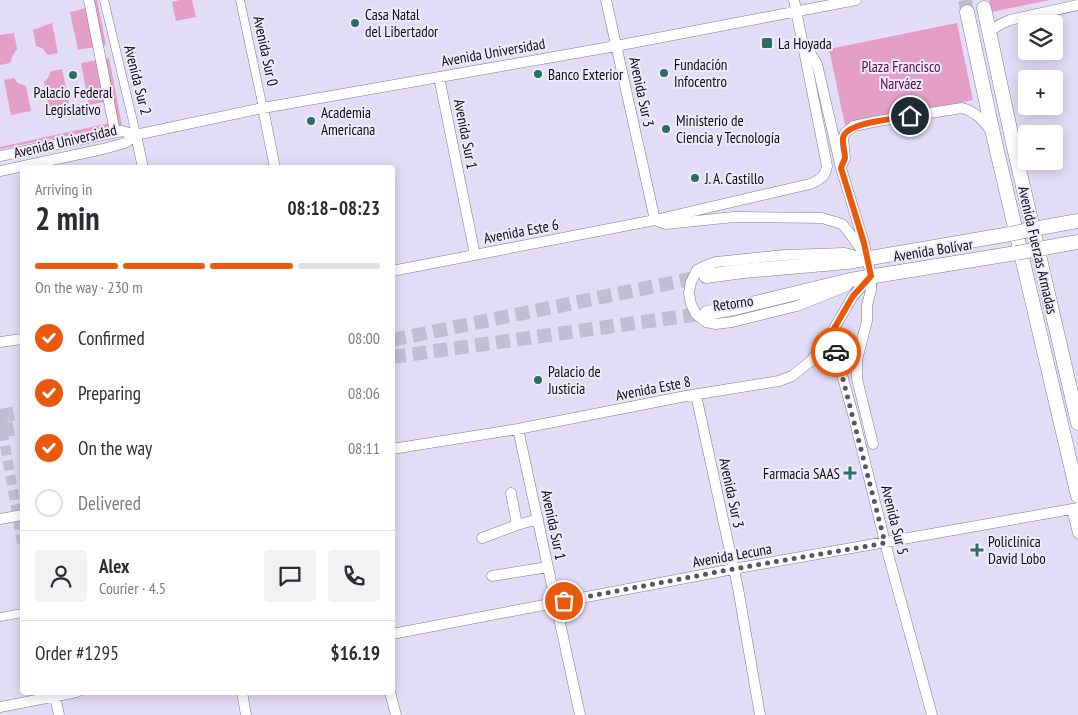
<!DOCTYPE html>
<meta charset="utf-8">
<style>
:root{--surface:#fff;--page:#f2f2f3;--text:#2b2b33;--muted:#7c7c81;--line:#e1e1e2;--accent:#ea580c}
body{margin:0;font-family:"PT Sans Narrow",sans-serif;background:var(--page);color:var(--text);height:100vh;display:flex;flex-direction:column;font-size:19px;white-space:nowrap}
*{box-sizing:border-box;margin:0}
p{font-size:16px;color:var(--muted)}
.icon{flex:none;width:28px;height:28px;fill:none;stroke:currentColor;stroke-width:2;stroke-linecap:round;stroke-linejoin:round}
.map{position:relative;flex:1;overflow:hidden}
.sheet{position:absolute;left:20px;top:165px;width:375px;height:530px;display:flex;flex-direction:column;background:var(--surface);border-radius:5px;box-shadow:0 2px 12px #0003}
.sheet>*{flex:none}
.buttons{position:absolute;left:1018px;top:15px;display:grid;gap:10px}
.buttons a{display:grid;place-items:center;width:45px;height:45px;border-radius:5px;background:var(--surface);box-shadow:0 2px 12px #0003;font-size:25px}
.pin{position:absolute;display:grid;place-items:center;width:42px;height:42px;color:#fff;margin:-21px;border:2px solid #fff;border-radius:50%;box-shadow:0 1px 5px #0007}
.courier{position:absolute;display:grid;place-items:center;width:50px;height:50px;margin:-25px;border:4px solid #ea580c;border-radius:50%;background:#fff;color:#222;box-shadow:0 1px 6px #0007}
.head em{font-style:normal;font-weight:700}
.head div{display:flex;flex-direction:column-reverse}
.head{display:flex;align-items:center;justify-content:space-between;height:85px;padding:0 15px}
h1{font-size:32px;font-weight:700;line-height:38px}
.bar{display:grid;grid-template-columns:repeat(4,1fr);gap:8px 5px;align-content:center;height:60px;padding:0 15px}
.bar i{height:6px;border-radius:4px;background:var(--line)}
.bar .current{background:var(--accent)}
.bar p{grid-column:span 4}
.line{display:flex;align-items:center;gap:12px;padding:0 15px;border-top:1px solid var(--line)}
.line div{flex:1}
.round{display:grid;place-items:center;flex:none;width:52px;height:52px;border-radius:5px;background:var(--page)}
ol{padding:0 15px;list-style:none}
li{display:flex;align-items:center;gap:15px;height:55px}
li p{margin-inline-start:auto}
li .icon{padding:5px;border-radius:50%;background:var(--accent);color:#fff;stroke-width:4}
li:last-child{color:var(--muted)}
li i{width:28px;height:28px;border:2px solid var(--line);border-radius:50%}
.map>svg:first-child{display:block}
.green{fill:#e59ec6}
.lines{fill:none;stroke-linecap:round;stroke-linejoin:round}
.minor-tunnel{stroke:#c3bdd4;stroke-width:10;stroke-dasharray:10 5;stroke-linecap:butt}
.secondary-tunnel{stroke:#c3bdd4;stroke-width:14;stroke-dasharray:14 7;stroke-linecap:butt}
.pedestrian-casing{stroke:#7f7990;stroke-width:9}
.minor-casing{stroke:#7f7990;stroke-width:11}
.secondary-casing{stroke:#7f7990;stroke-width:15}
.pedestrian{stroke:#fff;stroke-width:8}
.minor{stroke:#fff;stroke-width:10}
.secondary{stroke:#fff;stroke-width:14}
.secondary-bridge-casing{stroke:#7f7990;stroke-width:15;stroke-linecap:butt}
.secondary-bridge{stroke:#fff;stroke-width:14}
.done{stroke:#585462;stroke-width:5;stroke-dasharray:0 9}
.route{stroke:#ea580c;stroke-width:6}
.poi-dot{fill:#296f63;stroke:#efebfb;stroke-width:2}
.labels{text-anchor:middle;dominant-baseline:central;stroke-width:4;stroke-linejoin:round;paint-order:stroke}
.poi-label{font-size:15px;fill:#0d0b13;stroke:#efebfb;text-anchor:start}
.street-label{font-size:15px;fill:#0d0b13;stroke:#efebfb}
.park-label{font-size:15px;fill:#5d0542;stroke:#efebfb}
</style>
<div class="map">
<svg width="1078" height="715" viewBox="0 0 1078 715">
<rect width="100%" height="100%" fill="#e3dcf6"/>
<path class="green" d="M85,0H97L106,45L78,50L70,12L86,8Z
M180,0H192L196,17L176,21L172,2Z
M989,0H1050L992,12Z
M52,23L58,53L48,55L42,48L36,46L33,30Z
M957,23L973,100L845,125L829,49Z
M14,33L17,49L13,55L10,63L0,65V35Z
M109,58L122,125L0,149V147L110,123L105,102L89,105L81,63Z
M62,69L69,103L49,107L44,82L48,78L51,71Z
M14,78L18,83L26,86L31,111L11,115L4,80Z"/>
<g class="lines">
<path class="minor-tunnel" d="M0,416L22,543"/>
<path class="secondary-tunnel" d="M965,0L967,12
M392,340L705,276
M392,357L707,313
M0,416L22,412
M0,431L22,427"/>
<g class="pedestrian-casing">
<path id="pedestrian" d="M104,0L137,138
M240,0L263,108
M0,617L22,613"/>
</g>
<g class="minor-casing">
<path id="minor" d="M89,0L115,132
M606,0L655,220L810,184C820,180 825,177 827,166L794,0
M988,32L1001,24L1010,20L1078,5
M806,46L817,64L841,168L864,243L871,276V290L867,305V321L857,360V379L873,444
M439,77L475,255
M263,108L275,168
M136,135L143,168
M0,156L122,131L136,135
M842,165L845,158L843,138L845,133L854,126L878,121L962,108C975,111 984,121 991,131
M0,171L103,149L125,143L136,135L140,134L263,108L616,46L856,0
M392,271L655,220L666,224L734,217L822,218L842,224L848,231L868,259
M847,286L797,306L732,322L716,324L706,322L696,314L691,304L689,293L691,282L697,270L705,266L716,262L785,255L845,253L863,258
M832,332L839,364L853,414L888,554L932,715
M0,342L22,339
M696,395L738,588L760,715
M518,429L580,715
M392,449L518,429L686,396L779,381L792,376L812,360L832,332L853,296L871,276
M511,493L517,525
M1072,509L1078,533
M0,519L22,515
M482,538L517,525L538,519
M492,576L548,567
M392,634L733,569L1078,508
M54,692L59,715
M242,692L246,715
M390,692L396,715
M0,707L77,692"/>
</g>
<g class="secondary-casing">
<path id="secondary" d="M984,8L1013,143L1078,423
M967,12L994,138L1078,496
M1039,228L1078,221
M1044,248L1078,242
M706,276L743,271L847,262L1010,234
M707,313L739,307L850,280L1016,253"/>
</g>
<use href="#pedestrian" class="pedestrian"/>
<use href="#minor" class="minor"/>
<use href="#secondary" class="secondary"/>
<g class="secondary-bridge-casing">
<path id="secondary-bridge" d="M1010,234L1039,228
M1016,253L1044,248"/>
</g>
<use href="#secondary-bridge" class="secondary-bridge"/>
</g>
<g class="lines">
<path class="done" d="M564,601L733,569L885,543L836,352"/>
<path class="route" d="M836,352L832,332L853,296L871,276L864,243L841,168C842,165 844,161 845,158C845,151 842,144 843,138C845,122 896,119 910,116"/>
</g>
<g class="poi-dot">
<circle cx="355" cy="23" r="5"/>
<rect x="761" y="37" width="12" height="12" rx="2.5"/>
<circle cx="664" cy="73" r="5"/>
<circle cx="538" cy="74" r="5"/>
<circle cx="73" cy="75" r="5"/>
<circle cx="311" cy="121" r="5"/>
<circle cx="666" cy="129" r="5"/>
<circle cx="695" cy="178" r="5"/>
<circle cx="538" cy="380" r="5"/>
<path d="M847.5 465.5h5v5h5v5h-5v5h-5v-5h-5v-5h5z"/>
<path d="M974.5 542.5h5v5h5v5h-5v5h-5v-5h-5v-5h5z"/>
</g>
<g class="labels">
<g class="poi-label">
<text x="365" y="14">Casa Natal<tspan x="365" dy="17">del Libertador</tspan></text>
<text x="778" y="43">La Hoyada</text>
<text x="674" y="64">Fundación<tspan x="674" dy="17">Infocentro</tspan></text>
<text x="548" y="74">Banco Exterior</text>
<text x="73" y="92" text-anchor="middle">Palacio Federal<tspan x="73" dy="17">Legislativo</tspan></text>
<text x="321" y="112">Academia<tspan x="321" dy="17">Americana</tspan></text>
<text x="676" y="120">Ministerio de<tspan x="676" dy="17">Ciencia y Tecnología</tspan></text>
<text x="705" y="178">J. A. Castillo</text>
<text x="548" y="371">Palacio de<tspan x="548" dy="17">Justicia</tspan></text>
<text x="840" y="473" text-anchor="end">Farmacia SAAS</text>
<text x="988" y="541">Policlínica<tspan x="988" dy="17">David Lobo</tspan></text>
</g>
<g class="street-label">
<text transform="translate(266 51) rotate(78)">Avenida Sur 0</text>
<text transform="translate(493 52) rotate(-10)">Avenida Universidad</text>
<text transform="translate(138 80) rotate(76)">Avenida Sur 2</text>
<text transform="translate(642 92) rotate(78)">Avenida Sur 3</text>
<text transform="translate(466 134) rotate(79)">Avenida Sur 1</text>
<text transform="translate(65 141) rotate(-13)">Avenida Universidad</text>
<text transform="translate(521 231) rotate(-11)">Avenida Este 6</text>
<text transform="translate(933 250) rotate(-9)">Avenida Bolívar</text>
<text transform="translate(1038 250) rotate(77)">Avenida Fuerzas Armadas</text>
<text transform="translate(733 303) rotate(-8)">Retorno</text>
<text transform="translate(653 388) rotate(-11)">Avenida Este 8</text>
<text transform="translate(732 493) rotate(78)">Avenida Sur 3</text>
<text transform="translate(895 520) rotate(76)">Avenida Sur 5</text>
<text transform="translate(554 525) rotate(78)">Avenida Sur 1</text>
<text transform="translate(732 555) rotate(-10)">Avenida Lecuna</text>
</g>
<g class="park-label">
<text x="901" y="66">Plaza Francisco<tspan x="901" dy="17">Narváez</tspan></text>
</g>
</g>
</svg>
<div class="buttons">
<a><svg class="icon" aria-label="layers" viewBox="0 0 24 24"><path d="M12 4l9 5-9 5-9-5zM3 14l9 5 9-5"/></svg></a>
<a>+</a>
<a>−</a>
</div>
<div class="pin" style="left:564px;top:601px;background:#ea580c"><svg class="icon" aria-label="bag" viewBox="0 0 24 24"><path d="M5 8h14l-1 12H6zM9 8a3 3 0 0 1 6 0"/></svg></div>
<div class="pin" style="left:910px;top:116px;background:#1f2937"><svg class="icon" aria-label="home" viewBox="0 0 24 24"><path d="M3 11l9-7 9 7M6 9v11h12V9"/></svg></div>
<div class="courier" style="left:836px;top:352px"><svg class="icon" aria-label="car" viewBox="0 0 24 24"><path d="M5 17H2v-5l4-1 3-4h7l3 4 3 1v5h-3M9 17h6M6 11h13"/><circle cx="7" cy="17" r="2"/><circle cx="17" cy="17" r="2"/></svg></div>
<section class="sheet">
<div class="head"><div><h1>2 min</h1><p>Arriving in</p></div><em>08:18–08:23</em></div>
<div class="bar"><i class="current"></i><i class="current"></i><i class="current"></i><i></i><p>On the way · 230 m</p></div>
<ol>
<li><svg class="icon" aria-label="check" viewBox="0 0 24 24"><path d="M5 12l5 5 9-10"/></svg>Confirmed<p>08:00</p></li>
<li><svg class="icon" aria-label="check" viewBox="0 0 24 24"><path d="M5 12l5 5 9-10"/></svg>Preparing<p>08:06</p></li>
<li><svg class="icon" aria-label="check" viewBox="0 0 24 24"><path d="M5 12l5 5 9-10"/></svg>On the way<p>08:11</p></li>
<li><i></i>Delivered</li>
</ol>
<div class="line" style="height:90px"><a class="round"><svg class="icon" aria-label="person" viewBox="0 0 24 24"><circle cx="12" cy="8" r="4"/><path d="M4 21q1-7 8-7t8 7"/></svg></a><div><b>Alex</b><p>Courier · 4.5</p></div><a class="round"><svg class="icon" aria-label="chat" viewBox="0 0 24 24"><path d="M4 5h16v11H9l-5 4z"/></svg></a><a class="round"><svg class="icon" aria-label="phone" viewBox="0 0 24 24"><path d="M5 4h4l2 5-3 2q2 4 5 5l2-3 5 2v4C11 20 4 13 5 4z"/></svg></a></div>
<div class="line" style="height:65px"><div>Order #1295</div><b>$16.19</b></div>
</section>
</div>
